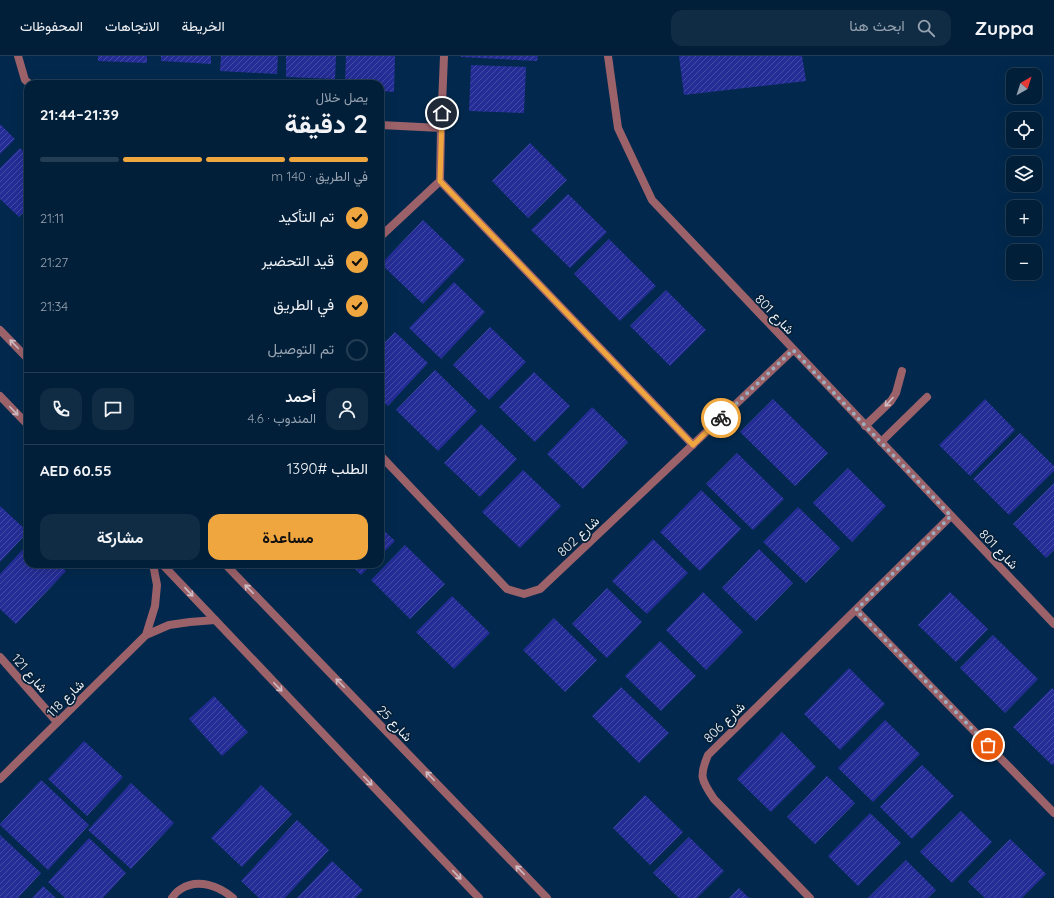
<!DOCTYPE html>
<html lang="ar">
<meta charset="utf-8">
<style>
:root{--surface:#021f3a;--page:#102c45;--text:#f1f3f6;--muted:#96a2af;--line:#233d54;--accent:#f0a63f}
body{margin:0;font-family:Quicksand,Vazirmatn,sans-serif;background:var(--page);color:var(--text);direction:rtl;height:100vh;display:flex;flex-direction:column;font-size:15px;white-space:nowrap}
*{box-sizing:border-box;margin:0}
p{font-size:13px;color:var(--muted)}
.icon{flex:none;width:22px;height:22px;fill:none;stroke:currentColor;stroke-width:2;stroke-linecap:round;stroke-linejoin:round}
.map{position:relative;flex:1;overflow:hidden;direction:ltr}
.sheet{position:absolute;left:24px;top:24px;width:360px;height:488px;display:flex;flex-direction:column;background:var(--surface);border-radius:12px;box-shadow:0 4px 16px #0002,0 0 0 1px var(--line);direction:rtl}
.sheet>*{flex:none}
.needle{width:26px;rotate:39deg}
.buttons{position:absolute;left:1006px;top:12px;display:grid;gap:8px}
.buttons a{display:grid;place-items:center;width:36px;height:36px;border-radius:8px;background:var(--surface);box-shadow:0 4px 16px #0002,0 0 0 1px var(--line);font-size:20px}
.pin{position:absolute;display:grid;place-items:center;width:34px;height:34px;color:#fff;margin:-17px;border:2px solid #fff;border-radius:50%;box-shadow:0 1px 4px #0007}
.courier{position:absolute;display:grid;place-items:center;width:40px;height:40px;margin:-20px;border:3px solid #f0a63f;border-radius:50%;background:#fff;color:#222;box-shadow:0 1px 5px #0007}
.head em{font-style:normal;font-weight:700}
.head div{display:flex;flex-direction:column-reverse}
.head{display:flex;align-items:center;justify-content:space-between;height:68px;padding:0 16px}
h1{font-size:26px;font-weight:700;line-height:30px}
.bar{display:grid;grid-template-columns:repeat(4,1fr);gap:6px 4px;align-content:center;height:48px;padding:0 16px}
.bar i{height:5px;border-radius:3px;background:var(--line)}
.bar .current{background:var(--accent)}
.bar p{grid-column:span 4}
.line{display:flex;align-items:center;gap:10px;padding:0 16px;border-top:1px solid var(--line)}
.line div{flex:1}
.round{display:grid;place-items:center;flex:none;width:42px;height:42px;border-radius:12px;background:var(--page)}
ol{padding:0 16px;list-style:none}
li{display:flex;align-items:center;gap:12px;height:44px}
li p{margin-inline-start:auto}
li .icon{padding:4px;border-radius:50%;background:var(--accent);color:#111;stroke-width:4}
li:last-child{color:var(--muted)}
li i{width:22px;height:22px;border:2px solid var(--line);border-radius:50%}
.cta{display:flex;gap:8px;margin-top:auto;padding:8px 16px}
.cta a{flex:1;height:46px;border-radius:12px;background:var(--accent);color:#111;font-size:16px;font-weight:700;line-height:46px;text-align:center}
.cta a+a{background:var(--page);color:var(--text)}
header{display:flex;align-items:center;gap:24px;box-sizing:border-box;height:56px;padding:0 20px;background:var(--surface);border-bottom:1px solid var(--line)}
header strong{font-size:19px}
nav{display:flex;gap:22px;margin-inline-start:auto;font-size:14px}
.search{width:280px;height:36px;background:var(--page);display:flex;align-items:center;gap:10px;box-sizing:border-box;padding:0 14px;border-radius:12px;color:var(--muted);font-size:15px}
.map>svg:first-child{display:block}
.building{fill:url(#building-hatch)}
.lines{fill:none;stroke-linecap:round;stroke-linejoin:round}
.service{stroke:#9c626a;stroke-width:8}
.minor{stroke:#9c626a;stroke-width:8}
.tertiary{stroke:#9c626a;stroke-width:8}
.oneway{stroke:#cebac0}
.done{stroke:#9cadbd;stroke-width:4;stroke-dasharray:0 7.2}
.route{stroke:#f0a63f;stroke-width:5}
.labels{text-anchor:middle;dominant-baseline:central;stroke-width:3.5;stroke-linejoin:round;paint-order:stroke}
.street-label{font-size:13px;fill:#eff4fa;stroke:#052039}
</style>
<header>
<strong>Zuppa</strong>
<div class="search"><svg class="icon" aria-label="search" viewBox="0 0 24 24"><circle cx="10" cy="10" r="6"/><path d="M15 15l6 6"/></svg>ابحث هنا</div>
<nav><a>الخريطة</a><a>الاتجاهات</a><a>المحفوظات</a></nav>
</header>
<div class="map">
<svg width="1054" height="842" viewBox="0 0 1054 842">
<defs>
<pattern id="building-hatch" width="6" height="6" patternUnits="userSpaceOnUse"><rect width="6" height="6" fill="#242d96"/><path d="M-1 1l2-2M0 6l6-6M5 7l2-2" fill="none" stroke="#444ca6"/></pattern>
</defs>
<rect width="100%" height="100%" fill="#02294d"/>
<path class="building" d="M98,0H147V7L98,5Z
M161,0H211V8L161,5Z
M221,0H278L277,18L220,15Z
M286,0H336L335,23L286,21Z
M346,0H395L394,36L380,35V28H345Z
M461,0H538L537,5L461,1Z
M679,0H802L806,25L684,39Z
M471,9L526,11L524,57L469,55Z
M0,68L15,83L0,98Z
M530,87L567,124L528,162L492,125Z
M20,92L28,100V152L19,161L0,143V112Z
M568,138L607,176L570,212L531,174Z
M423,164L465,204L423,248L381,208Z
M609,183L656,230L620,265L574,218Z
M454,226L485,256L441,303L409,272Z
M666,234L706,274L670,310L630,270Z
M490,271L526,306L489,344L453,309Z
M380,274L385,279L380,285Z
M395,276L428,307L388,350L380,343V291Z
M435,314L477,355L438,395L396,354Z
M534,316L570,350L535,386L499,351Z
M773,343L828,397L795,430L740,376Z
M985,343L1015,374L970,420L939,389Z
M592,351L628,386L583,433L547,398Z
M481,368L517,403L480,441L444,407Z
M1020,377L1054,410V415L1009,459L973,423Z
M737,397L784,443L753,474L706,428Z
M848,412L886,450L852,486L813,447Z
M523,414L561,450L520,492L482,456Z
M1054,427V494L1046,502L1013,468Z
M701,434L741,473L700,515L660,476Z
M0,450L28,476L0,506Z
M798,451L840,492L806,527L763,486Z
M380,471L395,485L380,500Z
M653,483L688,517L647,558L612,525Z
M28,488V508H58L66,515L16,568L0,553V518Z
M405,489L445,528L410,563L371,524Z
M759,493L793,527L756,565L722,532Z
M350,508H372L361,519Z
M607,532L642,566L607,602L572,568Z
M703,536L743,576L706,614L666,574Z
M950,536L988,573L956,606L918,569Z
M452,540L490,577L454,613L416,576Z
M554,562L597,604L565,636L523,594Z
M993,579L1038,623L1005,657L960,612Z
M660,585L696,620L661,655L625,620Z
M849,612L885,648L840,694L804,658Z
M621,631L669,677L639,707L592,660Z
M1052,632L1054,634V708L1052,709L1013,671Z
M214,640L248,676L222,700L189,663Z
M885,664L920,698L873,746L838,712Z
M782,676L816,711L771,756L737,723Z
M84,685L123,721L87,760L48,723Z
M922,709L954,740L912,783L880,751Z
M827,720L855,747L815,788L787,761Z
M41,724L89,769L48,814L0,769V768Z
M131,727L174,767L131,813L88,774Z
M261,729L292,758L242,811L211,782Z
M645,739L683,776L650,809L613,772Z
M961,755L992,786L952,827L920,796Z
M870,757L901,787L858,830L828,800Z
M297,764L329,794L285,842H259L241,825Z
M0,779L41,817L18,842H0Z
M689,781L724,815L697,842H679L653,817Z
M89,782L126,817L103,842H65L48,826Z
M1010,783L1046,818L1022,842H985L968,826Z
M906,804L936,834L928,842H868Z
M332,805L363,834L355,842H297Z
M43,830L56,842H32Z
M739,832L749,842H729Z"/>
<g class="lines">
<path class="service" d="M865,370L891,345L896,337L902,315
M881,386L927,341"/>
<path class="minor" d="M18,0L25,24L30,28
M444,0L441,72L440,125L693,389
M608,0L618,72L652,144L1054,568
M380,69L441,72
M380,181L440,125
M380,399L507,533L524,538L540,533L793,294
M856,554L1054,757
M146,579L155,550L157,529L153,508
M0,601L57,666
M0,723L146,579L169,569L190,566L215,564
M172,842C174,839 177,835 181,833C198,822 219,830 233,842
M810,842L714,743C701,724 699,720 708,699L951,460"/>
<path class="tertiary" d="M0,274L28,303
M0,340L28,369
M162,508L479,842
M225,508L547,842"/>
</g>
<defs><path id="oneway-shaft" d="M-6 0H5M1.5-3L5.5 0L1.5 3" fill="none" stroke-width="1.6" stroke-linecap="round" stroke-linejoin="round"/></defs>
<g class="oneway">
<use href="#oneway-shaft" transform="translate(14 288) rotate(-134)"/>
<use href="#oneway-shaft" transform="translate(889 346) rotate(132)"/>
<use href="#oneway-shaft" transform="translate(14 355) rotate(46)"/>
<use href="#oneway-shaft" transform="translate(249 533) rotate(-134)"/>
<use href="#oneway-shaft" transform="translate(189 536) rotate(47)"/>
<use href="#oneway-shaft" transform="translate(340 627) rotate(-134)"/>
<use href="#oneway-shaft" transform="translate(278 631) rotate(46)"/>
<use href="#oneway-shaft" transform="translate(430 720) rotate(-134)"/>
<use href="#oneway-shaft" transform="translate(368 725) rotate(46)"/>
<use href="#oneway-shaft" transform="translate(520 814) rotate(-134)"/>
<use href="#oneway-shaft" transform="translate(457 819) rotate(46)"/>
</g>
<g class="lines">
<path class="done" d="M721,362L793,294L951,460L856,554L988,689"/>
<path class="route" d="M442,57L440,125L693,389L721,362"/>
</g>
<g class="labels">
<g class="street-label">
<text transform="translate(775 258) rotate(46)">شارع 801</text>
<text transform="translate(578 480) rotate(-43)">شارع 802</text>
<text transform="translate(999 493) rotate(46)">شارع 801</text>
<text transform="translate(30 617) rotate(49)">شارع 121</text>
<text transform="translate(65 642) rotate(-45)">شارع 118</text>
<text transform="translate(724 666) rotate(-44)">شارع 806</text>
<text transform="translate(395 667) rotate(46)">شارع 25</text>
</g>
</g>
</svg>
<div class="buttons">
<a><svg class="needle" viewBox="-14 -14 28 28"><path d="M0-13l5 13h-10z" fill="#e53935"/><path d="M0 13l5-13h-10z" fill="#96a2af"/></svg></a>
<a><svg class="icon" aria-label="locate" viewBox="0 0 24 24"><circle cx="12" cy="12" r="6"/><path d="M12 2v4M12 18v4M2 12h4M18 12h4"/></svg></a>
<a><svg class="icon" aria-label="layers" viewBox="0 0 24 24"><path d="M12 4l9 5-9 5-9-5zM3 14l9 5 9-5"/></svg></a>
<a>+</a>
<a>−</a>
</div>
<div class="pin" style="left:988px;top:689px;background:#ea580c"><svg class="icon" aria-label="bag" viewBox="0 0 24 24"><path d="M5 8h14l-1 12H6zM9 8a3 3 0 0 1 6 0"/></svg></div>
<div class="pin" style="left:442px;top:57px;background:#1f2937"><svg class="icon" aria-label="home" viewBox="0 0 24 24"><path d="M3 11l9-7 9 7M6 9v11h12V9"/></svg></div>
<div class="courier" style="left:721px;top:362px"><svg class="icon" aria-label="bike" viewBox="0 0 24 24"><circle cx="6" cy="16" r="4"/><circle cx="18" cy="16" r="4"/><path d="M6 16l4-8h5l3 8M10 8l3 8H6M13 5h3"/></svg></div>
<section class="sheet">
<div class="head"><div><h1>2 دقيقة</h1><p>يصل خلال</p></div><em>21:39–21:44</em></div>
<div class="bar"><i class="current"></i><i class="current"></i><i class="current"></i><i></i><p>في الطريق · 140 m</p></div>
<ol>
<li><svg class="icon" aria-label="check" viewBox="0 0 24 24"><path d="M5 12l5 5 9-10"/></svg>تم التأكيد<p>21:11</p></li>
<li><svg class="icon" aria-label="check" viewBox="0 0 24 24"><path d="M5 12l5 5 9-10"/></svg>قيد التحضير<p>21:27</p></li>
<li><svg class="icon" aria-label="check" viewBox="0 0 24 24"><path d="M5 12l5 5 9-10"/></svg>في الطريق<p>21:34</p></li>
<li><i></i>تم التوصيل</li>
</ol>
<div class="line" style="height:72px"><a class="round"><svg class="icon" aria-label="person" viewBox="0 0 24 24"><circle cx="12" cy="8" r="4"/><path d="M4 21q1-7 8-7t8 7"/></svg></a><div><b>أحمد</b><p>المندوب · 4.6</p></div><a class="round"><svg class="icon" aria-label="chat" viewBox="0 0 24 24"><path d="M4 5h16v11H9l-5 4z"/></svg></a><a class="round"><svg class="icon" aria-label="phone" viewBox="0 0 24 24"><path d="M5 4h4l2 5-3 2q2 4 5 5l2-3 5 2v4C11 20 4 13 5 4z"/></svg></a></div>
<div class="line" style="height:52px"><div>الطلب #1390</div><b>AED 60.55</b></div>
<div class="cta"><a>مساعدة</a><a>مشاركة</a></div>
</section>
</div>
